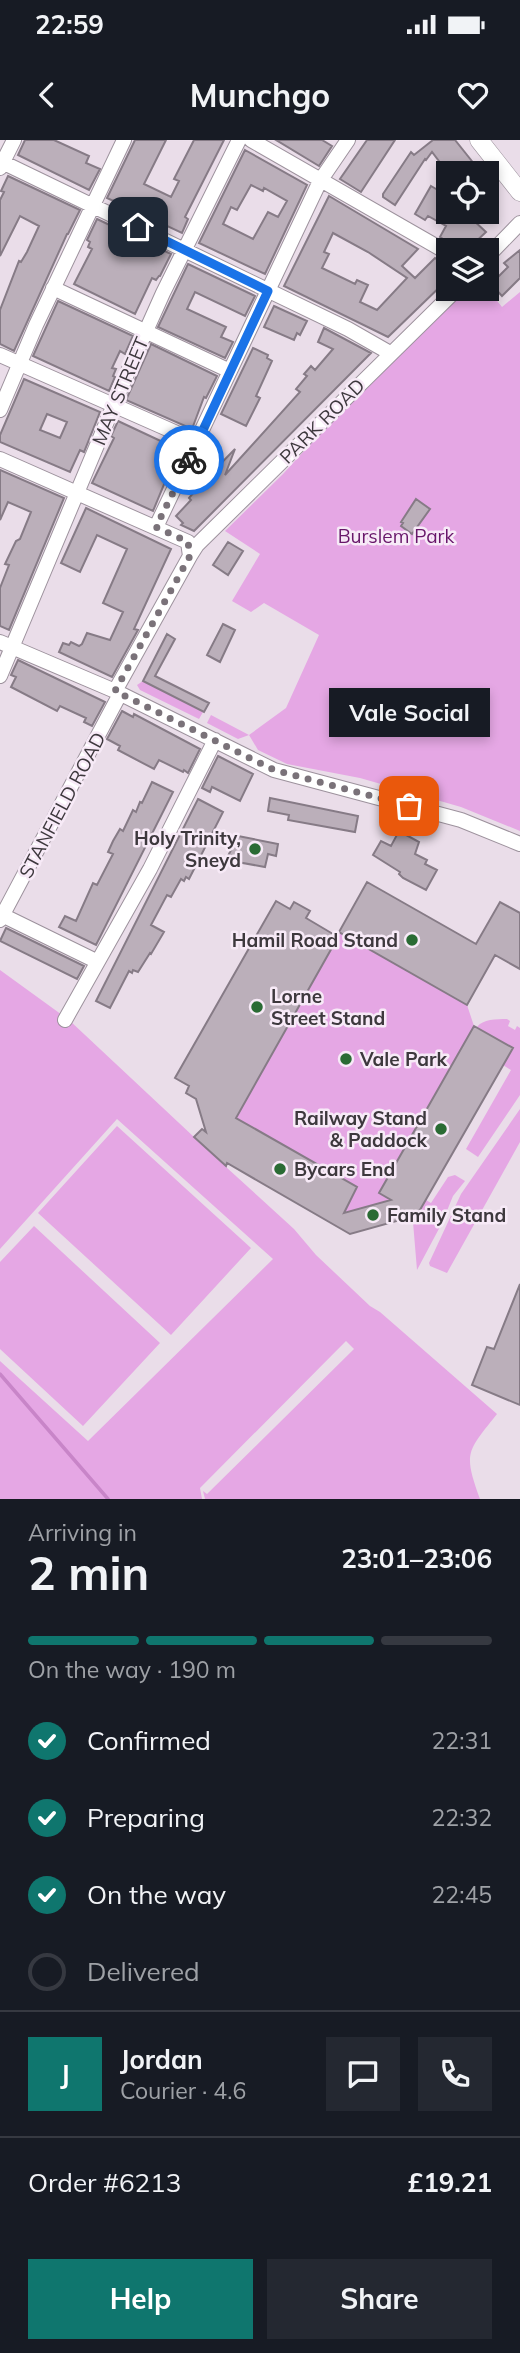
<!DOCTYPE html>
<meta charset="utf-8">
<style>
:root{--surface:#171b24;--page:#242831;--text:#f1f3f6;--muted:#9ea1a6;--line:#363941;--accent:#0f766e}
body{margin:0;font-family:Mulish,sans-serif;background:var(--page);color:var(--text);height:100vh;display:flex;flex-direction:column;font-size:26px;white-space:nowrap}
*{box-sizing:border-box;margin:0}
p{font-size:23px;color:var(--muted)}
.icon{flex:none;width:38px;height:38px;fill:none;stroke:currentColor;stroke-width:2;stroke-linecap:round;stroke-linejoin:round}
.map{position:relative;height:1359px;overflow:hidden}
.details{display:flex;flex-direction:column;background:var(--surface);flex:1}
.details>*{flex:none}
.buttons{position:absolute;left:436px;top:21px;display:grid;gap:14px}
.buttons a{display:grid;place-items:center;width:63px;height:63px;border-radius:0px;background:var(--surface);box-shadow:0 4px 10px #0003;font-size:35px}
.pin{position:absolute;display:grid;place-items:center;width:60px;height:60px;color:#fff;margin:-30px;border-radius:14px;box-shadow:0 4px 10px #0006}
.courier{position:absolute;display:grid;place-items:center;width:70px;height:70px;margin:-35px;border:5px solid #1a73e8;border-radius:50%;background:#fff;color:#222;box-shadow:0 2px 9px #0007}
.bubble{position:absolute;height:49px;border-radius:0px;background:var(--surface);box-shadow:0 4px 10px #0003;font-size:23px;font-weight:700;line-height:49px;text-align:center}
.head em{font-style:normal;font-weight:700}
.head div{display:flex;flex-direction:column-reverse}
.head{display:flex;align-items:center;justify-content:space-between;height:119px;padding:0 28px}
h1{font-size:46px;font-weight:700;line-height:52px}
.bar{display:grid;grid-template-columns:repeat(4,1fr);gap:10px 7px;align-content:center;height:84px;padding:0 28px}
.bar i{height:9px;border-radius:5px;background:var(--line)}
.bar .on{background:var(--accent)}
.bar p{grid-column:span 4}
.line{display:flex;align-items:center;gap:18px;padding:0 28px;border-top:2px solid var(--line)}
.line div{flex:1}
.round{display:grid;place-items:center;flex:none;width:74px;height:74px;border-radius:0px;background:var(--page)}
ol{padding:0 28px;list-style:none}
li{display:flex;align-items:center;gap:21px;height:77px}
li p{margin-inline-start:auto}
li .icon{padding:7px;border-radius:50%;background:var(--accent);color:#fff;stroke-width:4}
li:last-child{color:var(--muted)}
li i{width:38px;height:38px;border:4px solid var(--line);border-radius:50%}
.button{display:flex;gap:14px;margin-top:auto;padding:14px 28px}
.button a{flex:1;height:80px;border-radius:0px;background:var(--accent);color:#fff;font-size:28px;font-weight:700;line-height:80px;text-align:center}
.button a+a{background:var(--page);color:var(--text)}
.status{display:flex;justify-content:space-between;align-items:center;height:49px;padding:0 35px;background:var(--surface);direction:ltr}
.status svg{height:19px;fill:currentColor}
header{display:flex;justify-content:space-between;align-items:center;height:91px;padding:0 28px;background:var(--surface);font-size:32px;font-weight:700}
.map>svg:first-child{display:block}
.green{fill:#e5a7e4}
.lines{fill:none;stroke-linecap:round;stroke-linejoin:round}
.stream{stroke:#c885c8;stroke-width:3.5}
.building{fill:#bbafba;stroke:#867b86;stroke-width:2;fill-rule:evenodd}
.minor-casing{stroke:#9d929d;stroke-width:16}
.major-casing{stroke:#9d929d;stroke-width:19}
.minor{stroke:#fff;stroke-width:14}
.major{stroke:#fff;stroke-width:18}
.done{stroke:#7a7279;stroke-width:7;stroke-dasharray:0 12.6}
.route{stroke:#1a73e8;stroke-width:9}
.poi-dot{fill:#2a6b34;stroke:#f7eaf7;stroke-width:2.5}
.labels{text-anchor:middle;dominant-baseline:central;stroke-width:5;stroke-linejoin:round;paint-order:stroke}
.street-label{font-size:19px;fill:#3d383d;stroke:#f7eaf7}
.park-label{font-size:19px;fill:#68176a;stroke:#f7eaf7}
.poi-label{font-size:19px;font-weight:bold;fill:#3d383d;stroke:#f7eaf7;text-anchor:start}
</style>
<div class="status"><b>22:59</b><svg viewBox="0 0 49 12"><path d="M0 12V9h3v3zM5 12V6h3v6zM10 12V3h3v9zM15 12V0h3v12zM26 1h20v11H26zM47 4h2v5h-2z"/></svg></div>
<header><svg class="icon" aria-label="back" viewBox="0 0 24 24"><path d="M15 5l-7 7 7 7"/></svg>Munchgo<svg class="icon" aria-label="heart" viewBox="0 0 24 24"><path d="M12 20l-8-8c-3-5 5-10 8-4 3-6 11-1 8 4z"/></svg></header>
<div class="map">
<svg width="520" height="1359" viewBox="0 0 520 1359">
<rect width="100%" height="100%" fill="#eadde9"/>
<path class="green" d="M487,148L502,167L520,152V691L461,667L360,638L287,624L258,610L249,595L238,599L207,583L211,575L249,595L286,568L319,495L264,463L251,472L232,461L260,414L225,391L283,334L378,230L465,149Z
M143,541L203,572L199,579L140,550L137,545Z
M276,761L290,769L294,762L306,778L338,796L339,792L476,804L500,762L520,773L467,865L474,886L477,887C483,879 496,879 507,879L510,881L508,886L515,890L517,886L520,888V955L478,1017L466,1009L511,930L503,925L426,1060L431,1063L448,1037L455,1035L465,1041L453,1056L442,1083L417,1130L413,1082L407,1078L350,1094L227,1023L226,1027L294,1089L316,1115L370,1166L380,1172L497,1274C467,1312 463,1312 480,1359H205L203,1351L207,1354L354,1209L346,1201L200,1348L202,1359H0V1221L88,1301L273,1119L117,979L0,1109V830L69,880L194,997L201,991L203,993L205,990L198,964L200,961L186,953L189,946L175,938Z
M520,969V1002L447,1133L430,1126L429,1123L461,1054Z
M117,986L251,1108L171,1195L38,1073Z
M34,1086L160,1203L83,1286L0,1209V1122Z"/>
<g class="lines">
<path class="stream" d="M0,1234L108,1359"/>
</g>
<path class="building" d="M25,0H54L89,16L86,23L100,29L89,50L18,15Z
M135,0H166L144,44L171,57L179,41L174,39L194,0H224L185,77L188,79L182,93L107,58Z
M276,0H322L332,6L319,26Z
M367,0H395L361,52L340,39Z
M433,0H455L475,25L465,33H448L432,12L426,20L425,19L395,65L383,57V54L411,12L414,15Z
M245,10L307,45L265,134L199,103ZM251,45L263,51L264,48L287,61L278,77L268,72L253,99L223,84L231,67L237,70Z
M8,36L80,70L68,94H67L14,211L0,204V170L19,121L21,122L27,112L39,86L20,76L0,116V60L4,52L1,51Z
M431,46L448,56V72H479L472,79L486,92L467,110H463L458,105L456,107L440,97L446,86L428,76L425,80L415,74Z
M329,56L418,109L402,126L415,138L435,118L441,122L448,123V139L388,197L284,146ZM333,93L368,112L407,138L377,170L360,162L368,145L357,140L355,144L322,128L329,114L324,112Z
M97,79L171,114L160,136H159L156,140L152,138L135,174L74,144L92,109L88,107L90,102L87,100Z
M520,110V138L502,156L491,144L508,127L504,123Z
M188,124L255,156L245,176L195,152L187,169L226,187L221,197L233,202L225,218L158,187Z
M58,161L133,196L125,214L120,211L112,228L116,229L113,236L115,237L109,251L33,216Z
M274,166L307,181L300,195L297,193L294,200L264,187Z
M324,188L371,213L194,391L181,385L183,383L176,376L191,360L189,358L199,346L235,309L225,335L300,252L296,249L307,236L304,234L311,226L315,230L333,209L318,202Z
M151,204L217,236L206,258L204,257L192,289L126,260Z
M253,208L268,215L267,218L272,221L256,256L260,258L246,286L221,274Z
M24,239L100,272L84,312L80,310L70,332L0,302V295ZM47,274L67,282L60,298L40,290Z
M118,281L182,311L174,326L172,325L153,371L92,343L114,298L111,296Z
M0,330L64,358L9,490L0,486V448L9,425L5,424L16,401L20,399L31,372L8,362L0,380Z
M416,359L430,369L412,394L401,386L403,383L401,382Z
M86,368L171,409L134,489L138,490L112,537L59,512L63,503L69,505L71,502L79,506L82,504L87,493L110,500L123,472L103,463L127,409L97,395L80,432L61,423Z
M228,402L243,411L228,435L213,425Z
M223,484L235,490L220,522L207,515Z
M167,494L175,499L155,536L209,563L204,572L143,541Z
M18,520L105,562L92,586L84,582L86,578L60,566L57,571L11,547L16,537L11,535Z
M122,571L133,577L134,574L200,609L188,633L184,630L183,632L159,620L154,629L118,610L120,606L107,599Z
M218,616L253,634L240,661L212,647L210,652L202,648Z
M152,642L173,652L96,805L59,787L65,776L76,781L93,743L97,745L113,714L108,712L113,701L120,689L123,691L133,670L136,672L140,662L142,663Z
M270,658L358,676L355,692L288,680L289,675L268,671Z
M198,659L223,672L189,739L186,737L184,741L181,739L171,757L167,755L151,785L164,792L151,814L150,813L138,832L133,830L132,833L129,831L110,868L96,861Z
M399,691L419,702L415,714L427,720L425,724L437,730L426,750L403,738L399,734L400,732L373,715L381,701L391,706Z
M238,696L278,704L276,716L268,714L265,727L226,720Z
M367,742L476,804L500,762L520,773V829L495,815L467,865L339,792Z
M276,761L290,769L294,762L310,771L306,778L338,797L236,978L357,1047L344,1073L391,1060L379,1053L474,886L513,908L413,1082L407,1078L350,1094L227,1023L226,1026L194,997L202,989L206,992L196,959L186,953L189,946L175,938Z
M6,788L84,826L77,839L0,801Z
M520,1144V1265L472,1245L487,1207L494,1209Z"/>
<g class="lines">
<g class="minor-casing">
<path id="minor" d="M251,0L448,113
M0,21L348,189L390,213
M0,28L14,0
M486,118L520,83
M53,148L230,231
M0,215L197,302
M0,270L36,185L124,0
M0,319L188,402L190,416L115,551
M156,387L320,41L348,0
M190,416L197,405L457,149
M0,502L115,551L274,630L461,680L520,704
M0,536L129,229L163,153L239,0
M0,774L96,821
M0,780L120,554
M65,880L150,729L215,600"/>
</g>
<g class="major-casing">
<path id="major" d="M479,0L520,52"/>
</g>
<use href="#minor" class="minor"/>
<use href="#major" class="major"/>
</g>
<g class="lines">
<path class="done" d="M189,320L156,387L188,402L190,416L115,551L274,630L409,666"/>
<path class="route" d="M138,87L268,151L189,320"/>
</g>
<g class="poi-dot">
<circle cx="255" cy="709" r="7"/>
<circle cx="412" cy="800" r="7"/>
<circle cx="257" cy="867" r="7"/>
<circle cx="346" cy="919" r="7"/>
<circle cx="441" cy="989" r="7"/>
<circle cx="280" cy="1029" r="7"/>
<circle cx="373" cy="1075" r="7"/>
</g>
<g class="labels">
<g class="street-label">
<text transform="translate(120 251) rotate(-67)">MAY STREET</text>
<text transform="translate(322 281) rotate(-45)">PARK ROAD</text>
<text transform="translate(62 665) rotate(-62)">STANFIELD ROAD</text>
</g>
<g class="park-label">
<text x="396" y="396">Burslem Park</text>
</g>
<g class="poi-label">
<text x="241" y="698" text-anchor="end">Holy Trinity,<tspan x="241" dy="22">Sneyd</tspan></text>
<text x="398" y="800" text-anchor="end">Hamil Road Stand</text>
<text x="271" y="856">Lorne<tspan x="271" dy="22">Street Stand</tspan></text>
<text x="360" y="919">Vale Park</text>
<text x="427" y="978" text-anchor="end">Railway Stand<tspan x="427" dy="22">&amp; Paddock</tspan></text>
<text x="294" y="1029">Bycars End</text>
<text x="387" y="1075">Family Stand</text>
</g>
</g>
</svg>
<div class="buttons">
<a><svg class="icon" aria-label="locate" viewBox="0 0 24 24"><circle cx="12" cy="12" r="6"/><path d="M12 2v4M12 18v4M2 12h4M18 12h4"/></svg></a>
<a><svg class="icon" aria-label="layers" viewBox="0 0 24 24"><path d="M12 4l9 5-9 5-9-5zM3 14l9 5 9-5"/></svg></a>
</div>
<div class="pin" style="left:409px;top:666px;background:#ea580c"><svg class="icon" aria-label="bag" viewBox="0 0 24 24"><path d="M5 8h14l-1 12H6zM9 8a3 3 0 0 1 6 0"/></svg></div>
<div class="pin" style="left:138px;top:87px;background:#1f2937"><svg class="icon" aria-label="home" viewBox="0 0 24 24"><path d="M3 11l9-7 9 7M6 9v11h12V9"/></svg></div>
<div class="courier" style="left:189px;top:320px"><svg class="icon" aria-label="bike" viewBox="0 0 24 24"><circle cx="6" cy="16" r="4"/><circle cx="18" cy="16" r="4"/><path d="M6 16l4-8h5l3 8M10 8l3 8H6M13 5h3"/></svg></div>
<div class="bubble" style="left:329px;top:548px;width:161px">Vale Social</div>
</div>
<section class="details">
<div class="head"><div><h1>2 min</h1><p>Arriving in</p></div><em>23:01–23:06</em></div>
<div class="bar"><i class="on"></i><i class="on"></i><i class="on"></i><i></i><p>On the way · 190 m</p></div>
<ol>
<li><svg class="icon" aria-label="check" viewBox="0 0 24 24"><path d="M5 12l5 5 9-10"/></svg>Confirmed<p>22:31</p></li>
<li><svg class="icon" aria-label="check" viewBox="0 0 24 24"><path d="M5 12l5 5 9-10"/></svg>Preparing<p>22:32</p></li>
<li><svg class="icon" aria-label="check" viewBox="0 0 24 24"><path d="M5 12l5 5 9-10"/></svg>On the way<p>22:45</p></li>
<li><i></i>Delivered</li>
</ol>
<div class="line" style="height:126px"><b class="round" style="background:var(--accent);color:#fff">J</b><div><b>Jordan</b><p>Courier · 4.6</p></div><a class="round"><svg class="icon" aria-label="chat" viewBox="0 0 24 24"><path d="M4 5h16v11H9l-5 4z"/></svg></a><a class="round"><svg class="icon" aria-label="phone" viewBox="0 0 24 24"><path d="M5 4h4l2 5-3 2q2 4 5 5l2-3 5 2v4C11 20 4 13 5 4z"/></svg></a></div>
<div class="line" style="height:91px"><div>Order #6213</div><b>£19.21</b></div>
<div class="button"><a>Help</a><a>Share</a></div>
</section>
